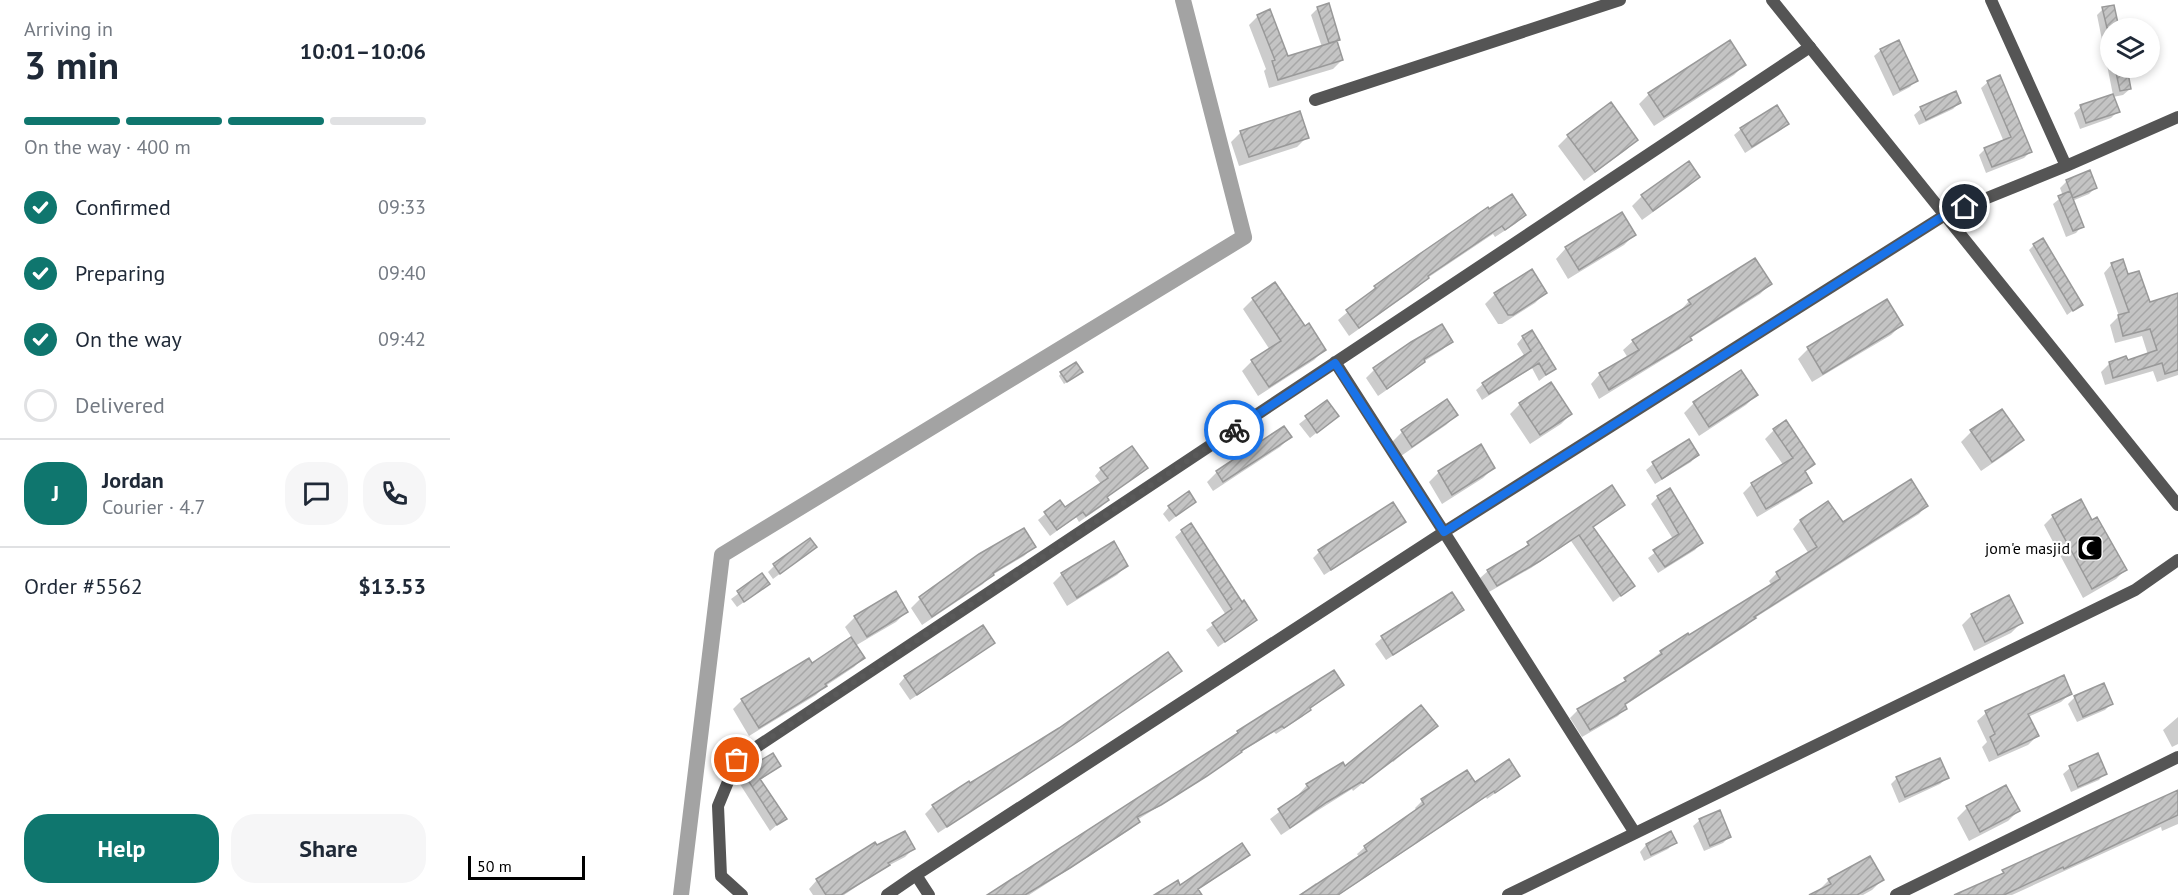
<!DOCTYPE html>
<meta charset="utf-8">
<style>
:root{--surface:#fff;--page:#f6f6f7;--text:#1f2937;--muted:#747a83;--line:#e0e1e3;--accent:#0f766e}
body{margin:0;font-family:"PT Sans",sans-serif;background:var(--page);color:var(--text);height:100vh;display:flex;flex-direction:column;font-size:22px;white-space:nowrap}
*{box-sizing:border-box;margin:0}
p{font-size:20px;color:var(--muted)}
.icon{flex:none;width:33px;height:33px;fill:none;stroke:currentColor;stroke-width:2;stroke-linecap:round;stroke-linejoin:round}
.map{position:relative;flex:1;overflow:hidden}
.side{display:flex;flex-direction:column;background:var(--surface);width:450px}
.side>*{flex:none}
.controls{position:absolute;left:1650px;top:18px;display:grid;gap:12px}
.controls a{display:grid;place-items:center;width:60px;height:60px;border-radius:50%;background:var(--surface);box-shadow:0 3px 9px #0003;font-size:30px}
.scale{position:absolute;left:18px;bottom:15px;width:117px;box-sizing:border-box;padding-left:6px;border:3px solid #000;border-top:0;font-size:16px;line-height:21px;white-space:nowrap;color:#000;-webkit-text-stroke:4px #fff;paint-order:stroke}
.pin{position:absolute;display:grid;place-items:center;width:51px;height:51px;color:#fff;margin:-26px;border:3px solid #fff;border-radius:50%;box-shadow:0 2px 6px #0007}
.courier{position:absolute;display:grid;place-items:center;width:60px;height:60px;margin:-30px;border:4px solid #1a73e8;border-radius:50%;background:#fff;color:#222;box-shadow:0 2px 8px #0007}
.summary em{font-style:normal;font-weight:800}
.summary div{display:flex;flex-direction:column-reverse}
.summary{display:flex;align-items:center;justify-content:space-between;height:102px;padding:0 24px}
h1{font-size:39px;font-weight:800;line-height:45px}
.bar{display:grid;grid-template-columns:repeat(4,1fr);gap:9px 6px;align-content:center;height:72px;padding:0 24px}
.bar i{height:8px;border-radius:4px;background:var(--line)}
.bar .on{background:var(--accent)}
.bar p{grid-column:span 4}
.line{display:flex;align-items:center;gap:15px;padding:0 24px;border-top:2px solid var(--line)}
.line div{flex:1}
.round{display:grid;place-items:center;flex:none;width:63px;height:63px;border-radius:24px;background:var(--page)}
ol{padding:0 24px;list-style:none}
li{display:flex;align-items:center;gap:18px;height:66px}
li p{margin-inline-start:auto}
li .icon{padding:6px;border-radius:50%;background:var(--accent);color:#fff;stroke-width:4}
li:last-child{color:var(--muted)}
li i{width:33px;height:33px;border:3px solid var(--line);border-radius:50%}
.button{display:flex;gap:12px;margin-top:auto;padding:12px 24px}
.button a{flex:1;height:69px;border-radius:24px;background:var(--accent);color:#fff;font-size:24px;font-weight:800;line-height:69px;text-align:center}
.button a+a{background:var(--page);color:var(--text)}
main{display:flex;flex:1;min-height:0}
.map>svg:first-child{display:block}
.shadow{fill:#0003}
.lines{fill:none;stroke-linecap:round;stroke-linejoin:round}
.canal{stroke:#a3a3a3;stroke-width:16}
.building{fill:url(#building-hatch);stroke:#999;stroke-width:1.5}
.minor{stroke:#555;stroke-width:12}
.tertiary{stroke:#555;stroke-width:12}
.done{stroke:#595959;stroke-width:6;stroke-dasharray:0 10.8}
.route{stroke:#1a73e8;stroke-width:8}
.labels{text-anchor:middle;dominant-baseline:central;stroke-width:4.5;stroke-linejoin:round;paint-order:stroke}
.poi-label{font-size:16px;fill:#000;stroke:#fff;text-anchor:end}
</style>
<main>
<section class="side">
<div class="summary"><div><h1>3 min</h1><p>Arriving in</p></div><em>10:01–10:06</em></div>
<div class="bar"><i class="on"></i><i class="on"></i><i class="on"></i><i></i><p>On the way · 400 m</p></div>
<ol>
<li><svg class="icon" aria-label="check" viewBox="0 0 24 24"><path d="M5 12l5 5 9-10"/></svg>Confirmed<p>09:33</p></li>
<li><svg class="icon" aria-label="check" viewBox="0 0 24 24"><path d="M5 12l5 5 9-10"/></svg>Preparing<p>09:40</p></li>
<li><svg class="icon" aria-label="check" viewBox="0 0 24 24"><path d="M5 12l5 5 9-10"/></svg>On the way<p>09:42</p></li>
<li><i></i>Delivered</li>
</ol>
<div class="line" style="height:108px"><b class="round" style="background:var(--accent);color:#fff">J</b><div><b>Jordan</b><p>Courier · 4.7</p></div><a class="round"><svg class="icon" aria-label="chat" viewBox="0 0 24 24"><path d="M4 5h16v11H9l-5 4z"/></svg></a><a class="round"><svg class="icon" aria-label="phone" viewBox="0 0 24 24"><path d="M5 4h4l2 5-3 2q2 4 5 5l2-3 5 2v4C11 20 4 13 5 4z"/></svg></a></div>
<div class="line" style="height:78px"><div>Order #5562</div><b>$13.53</b></div>
<div class="button"><a>Help</a><a>Share</a></div>
</section>
<div class="map">
<svg width="1728" height="895" viewBox="0 0 1728 895">
<defs>
<pattern id="building-hatch" width="6" height="6" patternUnits="userSpaceOnUse" patternTransform="scale(1.5)"><rect width="6" height="6" fill="#c4c4c4"/><path d="M-1 1l2-2M0 6l6-6M5 7l2-2" fill="none" stroke="#a7a7a7"/></pattern>
</defs>
<rect width="100%" height="100%" fill="#fff"/>
<path class="shadow" d="M1663,7L1667,28H1660V68H1675L1680,89L1673,95L1663,97L1668,111L1661,118L1630,129L1624,113L1631,107L1663,95L1647,15L1653,9Z
M868,8L889,39L886,42L892,60L883,69L819,88L814,71L816,69L799,25L808,16L837,58L872,47L861,15Z
M1431,50L1466,80L1460,87L1443,96L1424,56Z
M1294,65L1284,75L1204,126L1189,104L1199,94Z
M1538,82L1580,152L1574,158L1536,173L1529,155L1535,149L1554,142L1531,88Z
M1509,103L1503,109L1469,125L1464,115L1471,109Z
M1337,124L1331,130L1295,153L1284,135L1291,129Z
M791,132L857,137L847,147L789,166L781,142Z
M1118,136L1186,140L1176,150L1134,181L1108,146Z
M1640,172L1646,187L1639,194L1622,201L1632,226L1626,233L1616,237L1603,204L1613,196L1610,188L1616,182Z
M1248,177L1238,187L1192,220L1182,206L1192,196Z
M1172,214L1184,235L1174,245L1118,279L1106,259L1116,248Z
M1074,215L1065,224L1045,237L1043,234L976,279L968,287L899,336L888,320L917,296L925,287Z
M1584,245L1631,304L1617,315L1579,250Z
M1662,264L1677,276L1699,304L1728,295V375L1707,382L1703,371L1655,385L1651,372L1660,363L1677,362L1698,355L1692,336L1665,343L1660,325L1669,316L1654,273Z
M1320,284L1310,294L1239,339L1230,349L1149,399L1141,384L1150,374L1178,358L1173,350L1183,341L1230,311L1239,301Z
M1095,293L1085,303L1052,324H1048L1035,304L1045,294Z
M803,299L854,328L874,350L864,360L808,396L792,371L802,361L820,350L793,309Z
M1451,325L1441,335L1362,382L1348,359L1358,349Z
M1073,337L1104,369L1089,381L1082,368L1032,400L1026,390L1033,384L1075,357L1067,344Z
M1001,342L992,350L973,362L965,370L928,396L916,378L924,370Z
M1291,372L1306,395L1296,405L1249,436L1234,413L1244,403Z
M611,373L628,375L614,384L609,376Z
M997,401L1006,415L996,425L951,456L942,442L952,432Z
M877,402L887,416L860,438L849,424Z
M1070,404L1121,414L1111,424L1080,444L1060,414Z
M1552,411L1572,440L1562,450L1531,471L1511,442L1521,432Z
M1324,430L1363,464L1354,473L1360,482L1351,491L1307,517L1293,493L1302,484L1334,466L1315,439Z
M840,437L830,447L763,491L757,482L767,472Z
M1238,441L1247,455L1241,462L1205,484L1196,470L1203,464Z
M1030,446L1043,468L1033,478L992,504L979,482L989,472Z
M696,468L656,498L657,500L651,507L629,522L626,517L600,536L588,520L610,502L615,509L651,484L645,476L651,469Z
M1208,497L1251,543L1245,550L1208,573L1198,558L1223,539L1201,504Z
M744,502L719,522L713,514L719,507Z
M1377,503L1392,524L1476,506L1469,514L1303,619L1296,626L1174,706L1175,708L1168,716L1132,737L1120,718L1128,710L1167,687L1211,652L1238,637L1322,586L1319,581L1327,573L1359,554L1343,529L1350,521Z
M1173,504L1142,528L1183,586L1163,602L1121,541L1081,568L1039,592L1030,578L1038,571L1071,551L1078,544Z
M1603,516L1642,522L1675,570L1666,579L1633,598L1594,525Z
M954,522L947,528L874,575L863,558L869,552Z
M732,531L805,620L768,647L756,630L776,615L725,537Z
M365,547L323,579L318,572L324,566Z
M584,547L574,556L539,577L533,584L472,625L461,608L470,599L531,556Z
M676,566L667,575L617,606L603,583L612,574Z
M312,576L311,590L287,607L281,599Z
M1002,594L1012,610L1005,616L936,660L925,644L932,638Z
M456,612L446,622L405,646L413,658L404,667L374,687L366,695L299,736L283,709L292,700L362,665L402,638L395,627L405,617Z
M1522,615L1571,623L1561,633L1524,651L1512,625Z
M543,643L536,649L460,700L449,684L455,677Z
M730,671L722,678L488,833L475,814L483,806L520,785Z
M892,685L859,710L852,717L826,734L824,732L789,753L748,782L687,820L688,822L681,829L579,895H540L780,739L788,732Z
M1620,694L1611,702L1578,717L1587,736L1578,745L1539,762L1532,747L1537,742L1527,721L1536,713Z
M1625,697L1661,704L1655,710L1627,722L1618,704Z
M1728,717V744L1722,747L1713,730Z
M986,726L943,762L942,760L903,791L902,789L867,811L831,835L820,819L850,796L849,794L857,785Z
M329,766L309,781L335,818L320,831L286,778L295,767Z
M1620,768L1655,773L1649,780L1621,792L1613,774Z
M1069,776L1037,799L1036,797L889,895H849L866,883L868,885L909,857L907,854L915,847L967,811L965,808L972,801L1024,784Z
M1447,778H1497L1490,784L1449,803L1441,784Z
M1556,787L1568,811L1558,821L1519,841L1507,818L1517,808Z
M1728,792V824L1712,831L1711,827L1562,895H1511L1546,879L1553,872Z
M1250,820L1279,837L1273,843L1254,851L1243,826Z
M1220,833L1225,842L1218,849L1194,861L1190,852L1196,845Z
M427,847L463,849L455,857L434,868L394,895H363L359,889L367,880Z
M798,855L790,862L747,890L751,895H707L730,887Z
M1420,858L1432,880L1422,890L1413,895H1362L1370,891L1369,890L1379,880Z"/>
<g class="lines">
<path class="canal" d="M231,895L272,555L794,237L733,0"/>
</g>
<path class="building" d="M879,3L890,40L879,43L867,7Z
M1664,5L1669,28H1657L1652,7Z
M820,9L838,56L887,41L893,60L828,80L822,61L825,60L807,15Z
M1280,40L1296,65L1214,117L1198,93Z
M1449,40L1468,81L1450,90L1430,49Z
M1665,68H1677L1681,89L1670,91Z
M1550,75L1582,152L1542,167L1534,148L1561,137L1537,81Z
M1506,91L1511,103L1476,120L1470,107Z
M1663,94L1670,112L1636,123L1630,105Z
M1161,102L1188,140L1145,172L1117,135Z
M1327,105L1339,124L1302,147L1290,128Z
M850,111L859,138L799,157L790,131Z
M1239,161L1250,177L1203,211L1191,195Z
M1640,170L1647,188L1623,198L1616,180Z
M1620,191L1634,227L1623,231L1608,196Z
M1062,194L1076,215L1055,230L1052,226L978,276L979,278L909,328L896,310L926,288L924,286L968,255L1038,207L1039,209Z
M1172,212L1186,235L1129,270L1115,247Z
M1593,238L1633,305L1623,311L1583,244Z
M1305,258L1322,284L1240,337L1242,340L1159,390L1149,373L1189,350L1182,340L1241,304L1238,300Z
M1673,259L1678,274L1689,271L1700,302L1728,293V370L1715,374L1712,363L1663,378L1659,362L1676,356L1678,360L1707,350L1700,329L1673,336L1668,315L1679,312L1661,263Z
M1082,269L1097,293L1063,315H1058L1044,293Z
M825,282L855,326L859,323L876,350L819,387L801,360L831,341L802,298Z
M1437,299L1453,325L1373,374L1357,347Z
M992,324L1003,342L974,359L975,362L937,389L923,368L961,342Z
M1082,330L1106,369L1096,375L1089,363L1039,394L1032,383L1081,351L1072,336Z
M626,362L633,372L617,382L610,372Z
M1291,370L1308,395L1259,427L1243,402Z
M1101,382L1122,414L1090,435L1069,403Z
M997,399L1008,415L962,447L951,430Z
M877,400L889,416L867,433L855,416Z
M1552,409L1574,440L1542,462L1520,430Z
M1336,420L1365,464L1355,471L1362,483L1316,509L1301,483L1343,458L1323,429Z
M834,426L842,437L773,482L766,471Z
M1239,439L1249,455L1212,479L1202,462Z
M1031,444L1045,468L1002,495L988,471Z
M682,446L698,468L657,497L659,500L636,516L633,512L607,530L594,512L610,500L615,507L658,478L650,468Z
M1461,479L1478,506L1304,617L1306,618L1175,704L1177,709L1140,730L1127,709L1176,681L1174,678L1212,654L1210,651L1238,633L1239,635L1330,579L1326,572L1367,547L1350,520L1378,501L1393,522Z
M1162,485L1175,505L1143,527L1185,586L1171,596L1129,535L1090,561L1047,586L1037,570L1079,545L1077,542Z
M1220,488L1253,543L1215,567L1203,550L1229,534L1207,496Z
M739,491L746,502L726,516L718,506Z
M1631,499L1642,520L1647,517L1677,570L1642,589L1602,515Z
M943,502L956,522L881,570L868,550Z
M741,523L792,602L794,600L807,620L775,642L762,623L782,609L731,530Z
M574,528L586,547L543,573L544,575L482,617L469,597L529,554Z
M360,538L367,547L330,574L323,564Z
M664,541L678,566L627,598L611,573Z
M312,573L320,584L294,602L287,591Z
M446,591L458,612L417,637L404,616Z
M1002,592L1014,610L943,655L931,636Z
M1559,595L1573,623L1535,642L1521,614Z
M533,625L545,643L467,695L454,676Z
M401,637L415,658L375,684L377,686L309,728L291,699L359,658L362,663Z
M718,652L732,671L629,741L497,827L482,805L519,781L520,783L609,728Z
M884,670L894,685L860,708L861,710L834,728L832,726L791,751L792,752L757,776L711,805L687,817L690,822L620,868L575,895H537L788,733L787,731Z
M1614,675L1622,694L1578,714L1589,736L1548,755L1540,737L1545,734L1535,711Z
M1654,683L1663,704L1633,717L1624,696Z
M971,705L988,726L913,783L911,782L877,802L840,828L828,809L859,788L856,784L893,762L895,766Z
M323,753L331,766L310,779L337,819L327,825L292,771L294,765L298,762L301,766Z
M1648,753L1657,774L1628,787L1619,766Z
M1490,758L1499,778L1455,797L1446,777Z
M1059,759L1070,776L1045,793L1044,791L888,895H850L917,851L914,846L974,804L971,799L1017,770L1025,782Z
M1556,785L1570,811L1530,832L1516,806Z
M1728,790V815L1614,869L1613,867L1554,895H1504L1554,873L1552,870Z
M1270,810L1281,837L1260,846L1249,819Z
M455,831L465,849L438,863L440,865L391,895H376L366,879L425,842L427,845Z
M1221,831L1227,843L1201,855L1196,844Z
M792,843L800,855L748,889L752,895H704L728,880L730,885Z
M1420,856L1434,880L1407,895H1359L1381,884L1378,879Z"/>
<g class="lines">
<path class="minor" d="M1541,0L1616,166L1728,117
M865,100L1170,0
M885,362L994,532L1495,215L1616,166
M466,875L994,532L1185,833
M292,895L271,876L268,806L287,760L1360,47
M437,895L466,875L479,895
M1058,895L1685,590L1728,560
M1446,895L1728,757"/>
<path class="tertiary" d="M1322,0L1728,505"/>
</g>
<g class="lines">
<path class="done" d="M287,760L784,430"/>
<path class="route" d="M784,430L885,363L994,532L1495,215L1515,207"/>
</g>
<defs>
<g id="mosque-square" transform="scale(1.35)"><rect x="-9" y="-9" width="18" height="18" rx="4" fill="#000" stroke="#fff"/><path d="M3.5-4.9A6 6 0 1 0 3.5 4.9A5 5 0 1 1 3.5-4.9Z" fill="#fff"/></g>
</defs>
<g fill-rule="evenodd">
<use href="#mosque-square" x="1640" y="548"/>
</g>
<g class="labels">
<g class="poi-label">
<text x="1620" y="548">jom'e masjid</text>
</g>
</g>
</svg>
<div class="controls">
<a><svg class="icon" aria-label="layers" viewBox="0 0 24 24"><path d="M12 4l9 5-9 5-9-5zM3 14l9 5 9-5"/></svg></a>
</div>
<div class="scale">50 m</div>
<div class="pin" style="left:287px;top:760px;background:#ea580c"><svg class="icon" aria-label="bag" viewBox="0 0 24 24"><path d="M5 8h14l-1 12H6zM9 8a3 3 0 0 1 6 0"/></svg></div>
<div class="pin" style="left:1515px;top:207px;background:#1f2937"><svg class="icon" aria-label="home" viewBox="0 0 24 24"><path d="M3 11l9-7 9 7M6 9v11h12V9"/></svg></div>
<div class="courier" style="left:784px;top:430px"><svg class="icon" aria-label="bike" viewBox="0 0 24 24"><circle cx="6" cy="16" r="4"/><circle cx="18" cy="16" r="4"/><path d="M6 16l4-8h5l3 8M10 8l3 8H6M13 5h3"/></svg></div>
</div>
</main>
